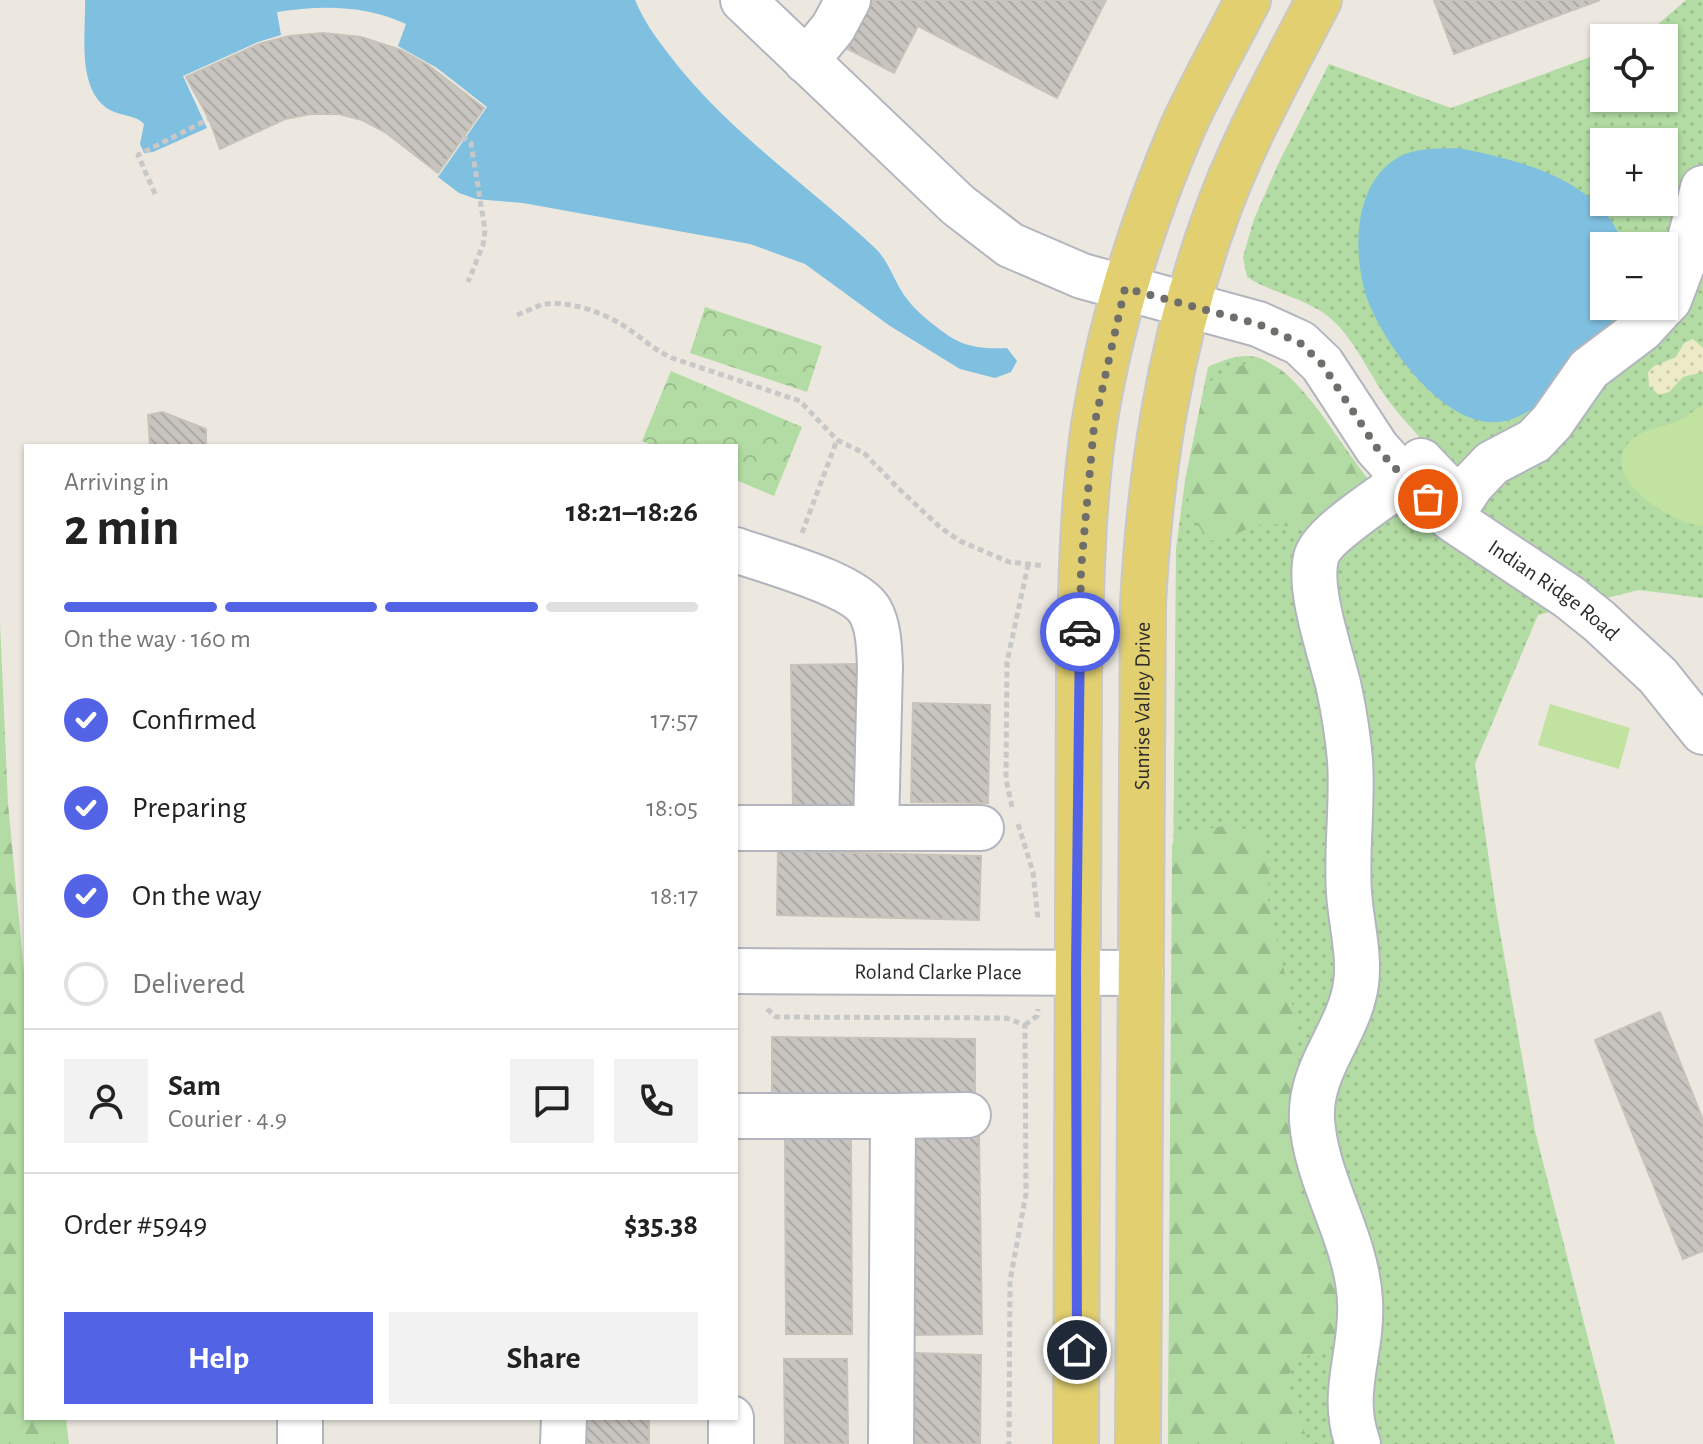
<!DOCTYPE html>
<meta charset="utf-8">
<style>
:root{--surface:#fff;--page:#f2f2f2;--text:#222;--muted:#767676;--line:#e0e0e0;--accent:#5363e5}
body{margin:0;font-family:"Alegreya Sans",sans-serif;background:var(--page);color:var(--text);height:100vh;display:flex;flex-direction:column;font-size:30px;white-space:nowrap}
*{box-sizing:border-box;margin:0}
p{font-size:26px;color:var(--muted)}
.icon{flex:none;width:44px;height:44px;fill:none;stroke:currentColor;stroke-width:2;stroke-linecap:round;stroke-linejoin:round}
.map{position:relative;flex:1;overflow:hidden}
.sheet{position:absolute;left:24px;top:444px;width:714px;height:976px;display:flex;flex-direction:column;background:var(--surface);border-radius:0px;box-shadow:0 2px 6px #0004}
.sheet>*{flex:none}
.controls{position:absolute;left:1590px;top:24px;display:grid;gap:16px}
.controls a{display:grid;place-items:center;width:88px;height:88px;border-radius:0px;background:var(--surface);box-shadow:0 2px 6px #0004;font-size:40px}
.pin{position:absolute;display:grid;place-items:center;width:68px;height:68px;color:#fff;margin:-34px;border:4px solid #fff;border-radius:50%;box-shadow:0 2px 8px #0007}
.courier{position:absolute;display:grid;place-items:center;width:80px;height:80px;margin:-40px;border:6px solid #5363e5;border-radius:50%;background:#fff;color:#222;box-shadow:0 2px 10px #0007}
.head em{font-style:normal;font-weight:600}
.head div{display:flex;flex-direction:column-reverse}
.head{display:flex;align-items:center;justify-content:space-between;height:136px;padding:0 40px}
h1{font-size:52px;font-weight:600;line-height:60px}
.bar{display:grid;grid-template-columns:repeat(4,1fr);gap:12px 8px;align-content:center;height:96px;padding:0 40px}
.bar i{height:10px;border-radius:6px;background:var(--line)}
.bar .active{background:var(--accent)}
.bar p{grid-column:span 4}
.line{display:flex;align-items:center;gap:20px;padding:0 40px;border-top:2px solid var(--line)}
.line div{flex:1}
.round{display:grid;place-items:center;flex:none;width:84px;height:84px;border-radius:0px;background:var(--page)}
ol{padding:0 40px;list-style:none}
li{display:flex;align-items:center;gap:24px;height:88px}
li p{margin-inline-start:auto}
li .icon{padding:8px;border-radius:50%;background:var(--accent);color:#fff;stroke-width:4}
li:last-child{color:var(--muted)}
li i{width:44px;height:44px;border:4px solid var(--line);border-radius:50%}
.cta{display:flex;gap:16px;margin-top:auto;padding:16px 40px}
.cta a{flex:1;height:92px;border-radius:0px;background:var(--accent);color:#fff;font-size:32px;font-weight:600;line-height:92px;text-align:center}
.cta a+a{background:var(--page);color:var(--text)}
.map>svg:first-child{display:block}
.grass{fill:url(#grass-dots);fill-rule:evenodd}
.forest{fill:url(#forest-firs)}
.sand{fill:url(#sand-dots)}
.park{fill:url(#park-crowns)}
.pitch{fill:#c1e2a0}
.water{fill:#7fc0e1}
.building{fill:url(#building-back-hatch);stroke:#c7c3ba;stroke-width:2}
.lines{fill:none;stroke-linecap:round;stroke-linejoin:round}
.minor-casing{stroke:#b3b5be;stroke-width:48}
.major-casing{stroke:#c8c8c8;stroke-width:48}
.path{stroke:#c8c8c8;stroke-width:5;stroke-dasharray:6 4;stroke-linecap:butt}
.minor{stroke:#fff;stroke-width:44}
.major{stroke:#e1cf70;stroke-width:44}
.done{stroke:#6f6e6b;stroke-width:8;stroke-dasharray:0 14.4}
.route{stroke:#5363e5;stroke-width:10}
.labels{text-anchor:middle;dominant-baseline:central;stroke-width:6;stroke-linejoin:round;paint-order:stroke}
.street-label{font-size:22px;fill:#2c2c2c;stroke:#fff}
</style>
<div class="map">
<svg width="1703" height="1444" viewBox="0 0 1703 1444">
<defs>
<pattern id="grass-dots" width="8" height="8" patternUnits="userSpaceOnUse" patternTransform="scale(2)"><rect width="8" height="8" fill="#b2dca3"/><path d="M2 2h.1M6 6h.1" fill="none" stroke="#99bd8c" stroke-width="1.8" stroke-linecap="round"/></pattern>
<pattern id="forest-firs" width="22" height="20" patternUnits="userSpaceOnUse" patternTransform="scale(2)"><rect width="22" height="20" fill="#b2dca3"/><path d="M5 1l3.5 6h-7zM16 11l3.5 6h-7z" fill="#99bd8c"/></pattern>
<pattern id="sand-dots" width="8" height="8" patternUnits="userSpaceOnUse" patternTransform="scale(2)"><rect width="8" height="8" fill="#edeac7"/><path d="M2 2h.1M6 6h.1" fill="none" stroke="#cbc9ab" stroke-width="1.8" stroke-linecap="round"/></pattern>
<pattern id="park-crowns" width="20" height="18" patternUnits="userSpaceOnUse" patternTransform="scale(2)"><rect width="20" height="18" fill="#b2dca3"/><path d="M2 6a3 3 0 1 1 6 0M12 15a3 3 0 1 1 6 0" fill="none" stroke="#99bd8c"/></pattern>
<pattern id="building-back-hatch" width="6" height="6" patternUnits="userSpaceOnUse" patternTransform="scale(2)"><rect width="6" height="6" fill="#c8c4bf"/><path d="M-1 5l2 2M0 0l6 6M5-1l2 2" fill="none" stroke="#aca9a4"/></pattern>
</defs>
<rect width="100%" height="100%" fill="#ece8e0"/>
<path class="grass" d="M1686,0H1703V598L1639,590L1538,615L1475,764L1497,915L1535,1131L1615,1444H1168L1176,549L1185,481L1208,367C1221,361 1235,355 1250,356C1292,359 1343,449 1369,480L1422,440C1409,425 1394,409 1383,393C1365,366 1351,333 1325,314C1301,297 1272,293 1247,277L1243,257L1254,219L1279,162L1329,64L1451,108L1604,52V98H1664V38H1642ZM1604,142H1664V202H1604ZM1604,246H1664V306H1604Z"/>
<path class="forest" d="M1250,362C1261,362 1271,363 1281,370C1307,389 1358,459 1361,491L1308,530L1270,523L1253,526L1219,542L1207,539L1191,514L1185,481L1204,389L1216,376Z
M0,622L8,804L26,993V1418H66L69,1444H0Z
M1229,825L1248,830L1263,842L1269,862L1268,902L1297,1025L1299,1096L1346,1308L1335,1341L1292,1365C1284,1389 1291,1391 1299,1413C1302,1423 1305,1434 1308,1444H1168L1172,844L1185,833Z"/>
<path class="sand" d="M1693,339L1703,348V372L1683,377L1669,392L1659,395L1649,386L1648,372L1654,366L1676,357L1684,343Z"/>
<path class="park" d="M705,307L822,346L807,392L690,353Z
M671,371L802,427L774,496L736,480V446H654L642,441Z"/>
<path class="pitch" d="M1703,405V526H1702C1672,524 1596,477 1630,441C1643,428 1666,427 1682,419C1689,415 1696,409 1703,405Z
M1550,704L1630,728L1619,769L1538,745Z"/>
<path class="water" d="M85,0H635C646,27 664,48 682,71C739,139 811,188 875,248C888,260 894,280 904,295C914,310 933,325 949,336C966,348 987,349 1007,348L1017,361L1011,372L995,378L960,369L890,326L805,264L750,244L523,203L476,199L459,193L438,177L487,107L437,68L398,46L406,24C366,5 321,5 277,12L281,35L258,42L183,76L207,128L153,152L144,153L140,144L144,124C136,115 121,116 110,110C76,90 86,35 85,0Z
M1459,148C1521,161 1601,179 1624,246H1604V306H1621L1615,317C1588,349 1553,405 1512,419C1453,441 1386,348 1368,301C1352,256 1352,183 1399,157C1417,147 1440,149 1459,148Z"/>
<path class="building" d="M873,0H1106L1057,98L918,26L894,73L848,49Z
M1434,0H1600L1454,54Z
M323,33L361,37L401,50L428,65L484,108L438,173L385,132L362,120L339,114H311L285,119L220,149L209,119L186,77L259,44L289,36Z
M162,412L206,429V446H150L148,415Z
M857,664L858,806L793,807L791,665Z
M913,703L990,705L988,803L911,802Z
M778,851L981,856L979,920L777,915Z
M1660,1012L1703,1120V1251L1683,1259L1595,1040Z
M772,1037L975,1039V1095L772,1094Z
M979,1137L982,1334L914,1335L912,1138Z
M785,1138H851L852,1334H786Z
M914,1353L981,1355L980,1444H912Z
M784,1359H847L848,1444H785Z
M586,1418H649V1444H586Z"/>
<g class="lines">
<g class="minor-casing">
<g id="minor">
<path id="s1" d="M743,0L958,205L1010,245L1082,276L1258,324L1300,343L1322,364L1377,448L1405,479L1452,519L1569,597L1599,621L1658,676L1703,732"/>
<path d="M806,61L833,28L848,0"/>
<path d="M1664,305L1669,300L1686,255L1703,188"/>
<path d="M736,550C768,562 854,583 870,611C879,627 879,648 880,666L876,828"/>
<path d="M736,828H981"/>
<path id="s2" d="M736,971L1141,973"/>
<path d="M736,1116H893L891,1444"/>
<path d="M893,1116L968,1115"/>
<path d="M300,1444V1418"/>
<path d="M563,1444L564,1418"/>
<path d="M731,1444V1418"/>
<path d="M1358,1444C1339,1392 1363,1354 1360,1301C1357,1238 1316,1182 1312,1120C1309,1068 1349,1033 1356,984C1360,954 1351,923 1349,893C1346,849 1353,804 1350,760C1348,736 1344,712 1339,688C1331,654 1308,591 1316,558C1321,534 1385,497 1405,479C1411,474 1416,467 1421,461L1460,502L1472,484L1492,463L1534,441L1552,422L1589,369L1642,329L1663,306"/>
</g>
</g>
<g class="major-casing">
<g id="major">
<path d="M1076,1444L1079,672C1081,590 1082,506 1094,425C1110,324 1142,223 1182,129C1202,85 1226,43 1248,0"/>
<path id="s3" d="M1138,1444L1143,604C1150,474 1169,347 1213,224C1240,146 1281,73 1319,0"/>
</g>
</g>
<path class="path" d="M462,136L471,143L485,230L483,245L468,282
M155,194L138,155L209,119
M517,315C525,312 533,308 541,305C564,299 599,311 619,323C638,334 652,349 672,358L800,401L837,440L864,453L897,487L941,528L960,541L1009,562L1045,566
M802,533L837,440
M1012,807L1006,779L1007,662L1028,565
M1018,824L1033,872L1038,919
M767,1009L776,1017L1006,1018L1025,1025L1026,1194L1010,1281L1009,1444
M1025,1025L1037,1016L1038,1009"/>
<use href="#minor" class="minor"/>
<use href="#major" class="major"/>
</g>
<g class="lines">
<path class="done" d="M1080,632L1081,569L1094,426L1125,288L1258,324L1300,343L1322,364L1377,448L1405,479L1428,499"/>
<path class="route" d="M1077,1350L1076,971L1080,632"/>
</g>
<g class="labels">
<g class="street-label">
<text stroke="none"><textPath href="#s1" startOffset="1028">Indian Ridge Road</textPath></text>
<text stroke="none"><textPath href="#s3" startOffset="738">Sunrise Valley Drive</textPath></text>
<text stroke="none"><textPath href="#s2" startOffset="202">Roland Clarke Place</textPath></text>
</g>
</g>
</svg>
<div class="controls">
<a><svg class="icon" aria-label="locate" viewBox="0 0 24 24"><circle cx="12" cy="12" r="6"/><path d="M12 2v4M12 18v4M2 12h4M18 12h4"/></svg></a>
<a>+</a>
<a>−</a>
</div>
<div class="pin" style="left:1428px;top:499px;background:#ea580c"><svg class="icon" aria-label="bag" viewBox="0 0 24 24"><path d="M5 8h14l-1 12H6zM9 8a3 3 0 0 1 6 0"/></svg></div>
<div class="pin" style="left:1077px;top:1350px;background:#1f2937"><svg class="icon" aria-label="home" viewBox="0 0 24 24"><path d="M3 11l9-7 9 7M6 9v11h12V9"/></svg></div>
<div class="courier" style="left:1080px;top:632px"><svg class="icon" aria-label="car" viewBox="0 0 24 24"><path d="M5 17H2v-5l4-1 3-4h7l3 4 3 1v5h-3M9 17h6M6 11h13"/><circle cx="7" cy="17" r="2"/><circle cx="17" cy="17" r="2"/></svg></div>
<section class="sheet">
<div class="head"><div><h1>2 min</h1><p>Arriving in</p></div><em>18:21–18:26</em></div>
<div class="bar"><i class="active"></i><i class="active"></i><i class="active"></i><i></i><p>On the way · 160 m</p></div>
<ol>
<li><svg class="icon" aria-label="check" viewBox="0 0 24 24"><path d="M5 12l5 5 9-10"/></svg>Confirmed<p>17:57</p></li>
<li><svg class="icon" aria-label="check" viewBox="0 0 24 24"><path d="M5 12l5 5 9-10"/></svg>Preparing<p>18:05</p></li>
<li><svg class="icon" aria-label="check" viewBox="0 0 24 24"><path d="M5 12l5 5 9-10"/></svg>On the way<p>18:17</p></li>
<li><i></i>Delivered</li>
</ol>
<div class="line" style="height:144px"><a class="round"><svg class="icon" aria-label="person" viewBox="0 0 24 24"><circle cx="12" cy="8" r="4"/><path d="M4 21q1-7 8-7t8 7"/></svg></a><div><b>Sam</b><p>Courier · 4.9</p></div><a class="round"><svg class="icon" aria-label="chat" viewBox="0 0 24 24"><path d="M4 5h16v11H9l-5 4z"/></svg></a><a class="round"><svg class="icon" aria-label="phone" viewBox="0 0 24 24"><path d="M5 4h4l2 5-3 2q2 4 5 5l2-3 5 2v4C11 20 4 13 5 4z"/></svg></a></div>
<div class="line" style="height:104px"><div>Order #5949</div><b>$35.38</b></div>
<div class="cta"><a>Help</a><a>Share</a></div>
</section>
</div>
